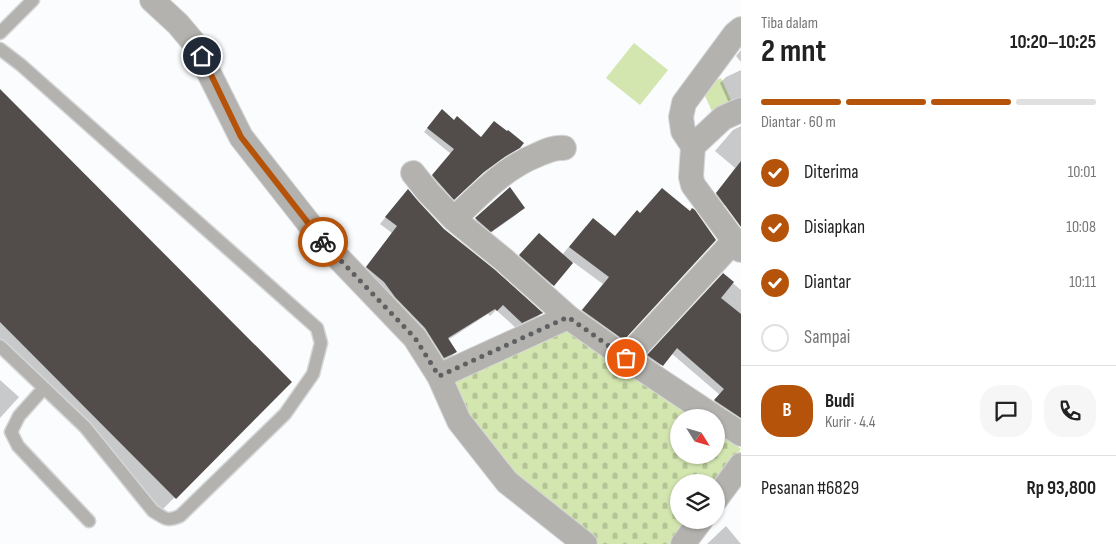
<!DOCTYPE html>
<html lang="id">
<meta charset="utf-8">
<style>
:root{--surface:#fff;--page:#f6f6f6;--text:#222;--muted:#767676;--line:#e0e0e0;--accent:#b45309}
body{margin:0;font-family:"Sofia Sans Condensed",sans-serif;background:var(--page);color:var(--text);height:100vh;display:flex;flex-direction:column;font-size:19px;white-space:nowrap}
*{box-sizing:border-box;margin:0}
p{font-size:16px;color:var(--muted)}
.icon{flex:none;width:28px;height:28px;fill:none;stroke:currentColor;stroke-width:2;stroke-linecap:round;stroke-linejoin:round}
.map{position:relative;flex:1;overflow:hidden}
.sheet{display:flex;flex-direction:column;background:var(--surface);width:375px}
.sheet>*{flex:none}
.needle{width:32px;rotate:127deg}
.buttons{position:absolute;left:670px;top:409px;display:grid;gap:10px}
.buttons a{display:grid;place-items:center;width:55px;height:55px;border-radius:50%;background:var(--surface);box-shadow:0 1px 4px #0004;font-size:25px}
.pin{position:absolute;display:grid;place-items:center;width:42px;height:42px;color:#fff;margin:-21px;border:2px solid #fff;border-radius:50%;box-shadow:0 1px 5px #0007}
.courier{position:absolute;display:grid;place-items:center;width:50px;height:50px;margin:-25px;border:4px solid #b45309;border-radius:50%;background:#fff;color:#222;box-shadow:0 1px 6px #0007}
.overview em{font-style:normal;font-weight:700}
.overview div{display:flex;flex-direction:column-reverse}
.overview{display:flex;align-items:center;justify-content:space-between;height:85px;padding:0 20px}
h1{font-size:32px;font-weight:700;line-height:38px}
.bar{display:grid;grid-template-columns:repeat(4,1fr);gap:8px 5px;align-content:center;height:60px;padding:0 20px}
.bar i{height:6px;border-radius:4px;background:var(--line)}
.bar .active{background:var(--accent)}
.bar p{grid-column:span 4}
.line{display:flex;align-items:center;gap:12px;padding:0 20px;border-top:1px solid var(--line)}
.line div{flex:1}
.round{display:grid;place-items:center;flex:none;width:52px;height:52px;border-radius:20px;background:var(--page)}
ol{padding:0 20px;list-style:none}
li{display:flex;align-items:center;gap:15px;height:55px}
li p{margin-inline-start:auto}
li .icon{padding:5px;border-radius:50%;background:var(--accent);color:#fff;stroke-width:4}
li:last-child{color:var(--muted)}
li i{width:28px;height:28px;border:2px solid var(--line);border-radius:50%}
main{display:flex;flex:1;min-height:0}
.map>svg:first-child{display:block}
.green{fill:#d3e6b0}
.cemetery{fill:url(#cemetery-stones)}
.shadow{fill:#0003}
.building{fill:#524d4a}
.lines{fill:none;stroke-linecap:round;stroke-linejoin:round}
.lane-casing{stroke:#d4d6d8;stroke-width:15}
.street-casing{stroke:#d4d6d8;stroke-width:26}
.lane{stroke:#b3b2af;stroke-width:12}
.street{stroke:#b3b2af;stroke-width:24}
.done{stroke:#5e6062;stroke-width:5;stroke-dasharray:0 9}
.route{stroke:#b45309;stroke-width:6}
</style>
<main>
<div class="map">
<svg width="741" height="544" viewBox="0 0 741 544">
<defs>
<pattern id="cemetery-stones" width="16" height="16" patternUnits="userSpaceOnUse" patternTransform="scale(1.25)"><rect width="16" height="16" fill="#d3e6b0"/><path d="M2 7V4a2 2 0 0 1 4 0v3zM10 15v-3a2 2 0 0 1 4 0v3z" fill="#b4c496"/></pattern>
</defs>
<rect width="100%" height="100%" fill="#fafcfe"/>
<path class="green" d="M634,43L668,70L640,105L606,78Z
M721,78L734,107L714,116L701,87Z"/>
<path class="cemetery" d="M572,327L698,417L679,418V455H716V431L741,449L716,485V482H679V520H692L675,544H594L509,477L464,421L446,378Z"/>
<path class="shadow" d="M741,50V62L736,56Z
M741,70V104L729,103L720,83L726,77Z
M0,91L290,382L162,510L0,348Z
M438,115L454,121L481,138L519,147L514,152L500,160L479,176L449,203L429,180L451,154L424,132Z
M741,126V188L719,211L711,200L735,168L715,151L733,130Z
M510,189L523,208L516,215L483,238L469,226Z
M402,197L443,230L541,313L536,319L516,328L496,310L490,316L488,314L448,340L456,352L450,358L438,364L361,273L392,233L380,224Z
M586,226L614,237L623,339L616,346L576,317L603,284L573,262L546,292L513,263L532,242L562,255Z
M723,275L741,290V426L709,406L720,395L671,353L656,370L643,361Z
M0,380L19,397L0,418Z
M726,526L741,544H707Z"/>
<path class="building" d="M0,89L292,382L176,499L0,322Z
M442,109L454,120L457,116L481,137L494,121L507,131L508,130L524,143L520,148L506,156L484,172L454,200L432,175L454,149L427,128Z
M741,161V227L716,193Z
M510,187L525,208L491,232L475,218Z
M662,188L690,211L692,208L695,210L716,240L624,340L582,310L609,277L569,247L593,218L615,236L637,210L640,213Z
M408,189L418,201L444,229L494,269L543,313L522,323L503,305L497,311L495,309L448,338L457,352L444,358L425,328L395,297L384,282L366,267L397,226L385,217Z
M539,233L573,263L554,286L519,255Z
M725,271L723,273L734,282L721,298L741,314V418L714,400L724,389L677,348L663,366L647,355Z"/>
<g class="lines">
<g class="lane-casing">
<path id="lane" d="M0,33L33,0
M0,49L21,65L317,328L321,343L313,374L285,414L180,516C166,522 165,518 153,511L85,427L0,346
M44,388L19,416L11,432L18,446L89,521"/>
</g>
<g class="street-casing">
<path id="street" d="M152,0L178,24L194,43L241,137L325,244L415,338L439,376L459,421L507,482L585,544
M741,29L735,34L684,103L681,117L683,131L693,146L691,177L693,185L741,250
M693,146L723,118L741,110
M413,173L428,192L454,219L503,259L568,317L626,358L716,418
M454,219C480,194 504,168 537,155C546,151 554,147 564,148
M626,358L734,241
M439,376L568,317
M716,418L741,434
M716,499L741,465
M683,544L701,520"/>
</g>
<use href="#lane" class="lane"/>
<use href="#street" class="street"/>
</g>
<g class="lines">
<path class="done" d="M323,242L415,338L439,376L568,317L626,358"/>
<path class="route" d="M202,56L241,137L323,242"/>
</g>
</svg>
<div class="buttons">
<a><svg class="needle" viewBox="-14 -14 28 28"><path d="M0-13l5 13h-10z" fill="#e53935"/><path d="M0 13l5-13h-10z" fill="#767676"/></svg></a>
<a><svg class="icon" aria-label="layers" viewBox="0 0 24 24"><path d="M12 4l9 5-9 5-9-5zM3 14l9 5 9-5"/></svg></a>
</div>
<div class="pin" style="left:626px;top:358px;background:#ea580c"><svg class="icon" aria-label="bag" viewBox="0 0 24 24"><path d="M5 8h14l-1 12H6zM9 8a3 3 0 0 1 6 0"/></svg></div>
<div class="pin" style="left:202px;top:56px;background:#1f2937"><svg class="icon" aria-label="home" viewBox="0 0 24 24"><path d="M3 11l9-7 9 7M6 9v11h12V9"/></svg></div>
<div class="courier" style="left:323px;top:242px"><svg class="icon" aria-label="bike" viewBox="0 0 24 24"><circle cx="6" cy="16" r="4"/><circle cx="18" cy="16" r="4"/><path d="M6 16l4-8h5l3 8M10 8l3 8H6M13 5h3"/></svg></div>
</div>
<section class="sheet">
<div class="overview"><div><h1>2 mnt</h1><p>Tiba dalam</p></div><em>10:20–10:25</em></div>
<div class="bar"><i class="active"></i><i class="active"></i><i class="active"></i><i></i><p>Diantar · 60 m</p></div>
<ol>
<li><svg class="icon" aria-label="check" viewBox="0 0 24 24"><path d="M5 12l5 5 9-10"/></svg>Diterima<p>10:01</p></li>
<li><svg class="icon" aria-label="check" viewBox="0 0 24 24"><path d="M5 12l5 5 9-10"/></svg>Disiapkan<p>10:08</p></li>
<li><svg class="icon" aria-label="check" viewBox="0 0 24 24"><path d="M5 12l5 5 9-10"/></svg>Diantar<p>10:11</p></li>
<li><i></i>Sampai</li>
</ol>
<div class="line" style="height:90px"><b class="round" style="background:var(--accent);color:#fff">B</b><div><b>Budi</b><p>Kurir · 4.4</p></div><a class="round"><svg class="icon" aria-label="chat" viewBox="0 0 24 24"><path d="M4 5h16v11H9l-5 4z"/></svg></a><a class="round"><svg class="icon" aria-label="phone" viewBox="0 0 24 24"><path d="M5 4h4l2 5-3 2q2 4 5 5l2-3 5 2v4C11 20 4 13 5 4z"/></svg></a></div>
<div class="line" style="height:65px"><div>Pesanan #6829</div><b>Rp 93,800</b></div>
</section>
</main>
